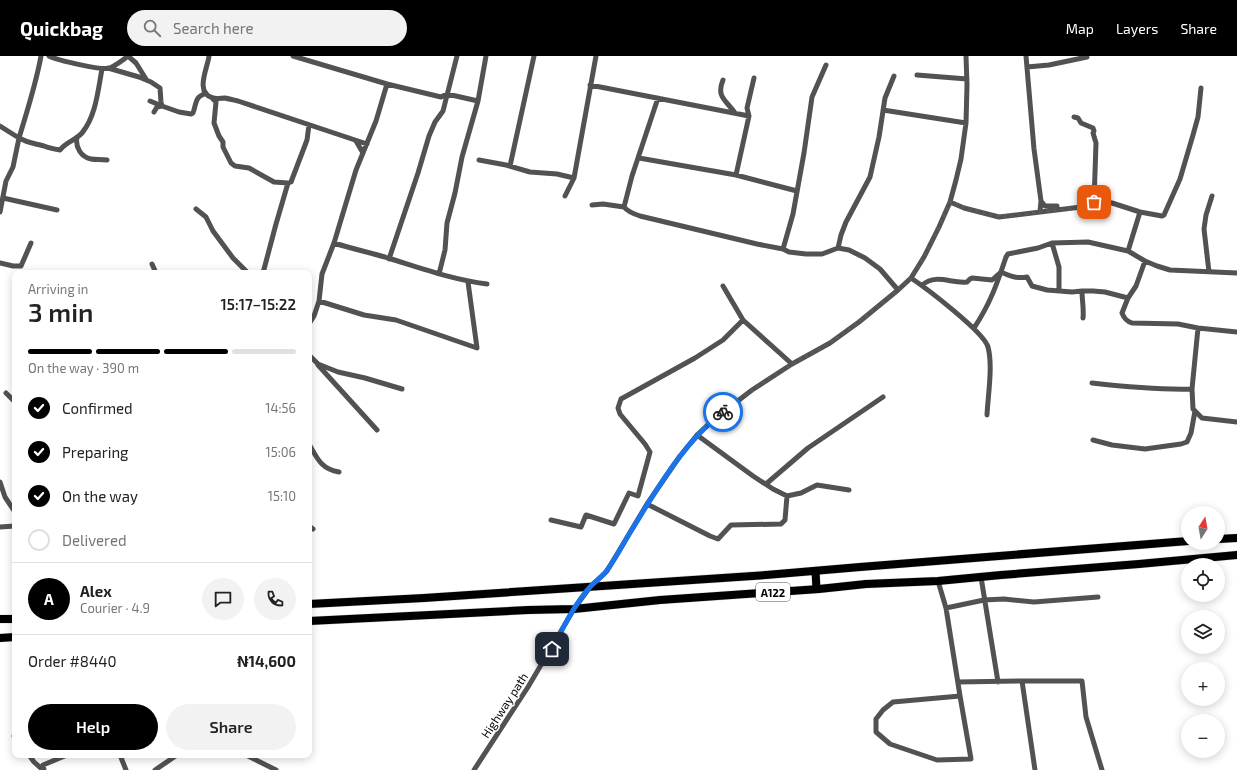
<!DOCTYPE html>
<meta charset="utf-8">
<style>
:root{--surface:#fff;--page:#f2f2f2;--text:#222;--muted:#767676;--line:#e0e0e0;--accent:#000}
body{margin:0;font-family:"Exo 2",sans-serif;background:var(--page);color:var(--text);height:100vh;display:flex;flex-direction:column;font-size:15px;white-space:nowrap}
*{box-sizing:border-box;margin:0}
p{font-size:13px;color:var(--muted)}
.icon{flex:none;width:22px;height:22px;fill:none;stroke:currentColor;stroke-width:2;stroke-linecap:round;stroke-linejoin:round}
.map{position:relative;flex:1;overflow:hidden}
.sheet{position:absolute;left:12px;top:214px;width:300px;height:488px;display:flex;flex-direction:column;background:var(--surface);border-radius:8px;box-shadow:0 2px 10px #0003}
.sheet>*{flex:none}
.needle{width:26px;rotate:11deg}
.buttons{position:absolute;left:1181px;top:450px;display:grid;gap:8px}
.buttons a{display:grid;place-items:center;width:44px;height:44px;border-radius:50%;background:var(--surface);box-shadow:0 2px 10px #0003;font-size:20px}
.pin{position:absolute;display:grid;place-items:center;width:34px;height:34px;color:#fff;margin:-17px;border-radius:8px;box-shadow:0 2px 6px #0006}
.courier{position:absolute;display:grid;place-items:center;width:40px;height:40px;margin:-20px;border:3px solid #1a73e8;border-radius:50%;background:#fff;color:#222;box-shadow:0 1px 5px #0007}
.head em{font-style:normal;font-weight:600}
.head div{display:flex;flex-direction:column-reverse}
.head{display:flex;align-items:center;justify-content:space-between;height:68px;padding:0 16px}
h1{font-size:26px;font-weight:600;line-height:30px}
.bar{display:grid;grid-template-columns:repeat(4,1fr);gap:6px 4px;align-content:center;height:48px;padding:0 16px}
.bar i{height:5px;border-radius:3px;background:var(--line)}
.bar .on{background:var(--accent)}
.bar p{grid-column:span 4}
.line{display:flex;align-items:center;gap:10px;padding:0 16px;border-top:1px solid var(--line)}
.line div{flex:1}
.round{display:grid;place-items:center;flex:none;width:42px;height:42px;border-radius:21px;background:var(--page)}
ol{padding:0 16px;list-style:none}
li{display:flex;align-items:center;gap:12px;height:44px}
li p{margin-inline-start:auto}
li .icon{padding:4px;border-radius:50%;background:var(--accent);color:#fff;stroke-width:4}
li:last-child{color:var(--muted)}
li i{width:22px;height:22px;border:2px solid var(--line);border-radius:50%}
.cta{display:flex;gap:8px;margin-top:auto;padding:8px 16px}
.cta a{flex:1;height:46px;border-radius:24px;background:var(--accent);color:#fff;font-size:16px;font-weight:600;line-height:46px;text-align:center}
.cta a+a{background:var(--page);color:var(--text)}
header{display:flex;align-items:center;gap:24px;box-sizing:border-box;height:56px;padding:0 20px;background:var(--accent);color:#fff}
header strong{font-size:19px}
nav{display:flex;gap:22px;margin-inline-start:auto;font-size:14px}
.search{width:280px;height:36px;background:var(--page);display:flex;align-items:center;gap:10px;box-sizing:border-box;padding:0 14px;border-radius:22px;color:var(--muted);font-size:15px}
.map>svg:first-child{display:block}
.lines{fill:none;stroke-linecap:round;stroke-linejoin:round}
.highway-casing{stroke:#dbdbdb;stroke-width:9}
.minor{stroke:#525252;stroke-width:5}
.highway{stroke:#000;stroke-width:8}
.done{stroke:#595959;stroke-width:4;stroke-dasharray:0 7.2}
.route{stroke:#1a73e8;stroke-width:5}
.labels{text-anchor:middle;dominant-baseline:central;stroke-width:3;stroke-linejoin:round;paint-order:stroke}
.shield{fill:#fff;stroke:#4c4c4c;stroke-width:1}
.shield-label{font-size:11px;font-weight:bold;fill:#000}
.street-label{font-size:12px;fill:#000;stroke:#fff}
</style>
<header>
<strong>Quickbag</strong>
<div class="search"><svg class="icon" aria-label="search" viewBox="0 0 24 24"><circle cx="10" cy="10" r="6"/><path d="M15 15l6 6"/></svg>Search here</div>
<nav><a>Map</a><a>Layers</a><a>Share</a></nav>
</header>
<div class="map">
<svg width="1237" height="714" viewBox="0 0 1237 714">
<rect width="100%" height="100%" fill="#fff"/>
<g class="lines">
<g class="highway-casing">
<path id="highway" d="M1218,483L1237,482
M815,515C817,521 815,527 817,533H819
M309,548L424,542L766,519L860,511L1188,485
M0,563H15
M309,565L528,554L574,553L660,544L819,533L866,528L938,525L1001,519L1139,508L1237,499
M0,582L15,581"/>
</g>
<path class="minor" d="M49,0C57,4 102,15 110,12C116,9 123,4 128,0
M128,0L136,7L146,23
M209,0C208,11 194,37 213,42C217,43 221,42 225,42C229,43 234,44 238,45L367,88
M293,0L387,28L441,41L447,38L478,45
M1026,0L1034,93L1041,145L1040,155
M1027,11L1049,9L1087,1
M108,12L139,21L151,26L160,32L161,46L162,50L179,56L191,58L193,57C197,46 194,42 206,37
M917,19L967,23
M723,24C716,41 726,44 735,57
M590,29L749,60
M212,42L216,46L214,67L219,80L223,86V91L231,107L235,110L249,112L274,126L288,127L276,168L263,217
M150,45L162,50L157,51L154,56
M883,54L966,67
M1074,61L1078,62L1081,67L1093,72L1094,75L1093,77L1096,87L1094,146
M0,70L19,82C27,55 36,28 41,0
M77,81C75,91 81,101 91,103C96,104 102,103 107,104
M356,85L363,97
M639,102L736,119L797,135
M479,104L506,109L530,116L557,118L574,122L596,0
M510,110L534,0
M736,119L749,60L747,52L754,22
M288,127L291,126L307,84L309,69
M565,140L574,122
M3,142L57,154
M1041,145L1045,150H1057
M950,146L964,152L999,161L1081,151L1098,145L1112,147L1140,156L1162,160L1164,159L1180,123L1193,79L1198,61L1201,32
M592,149L603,148L624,151C628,156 634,158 640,160L757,188L783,193L789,196L806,198H822L838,192L849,194L865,202L880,213L898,234
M624,151L632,120L658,42
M196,153L206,161L213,175L233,202L248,217
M0,156L6,125L13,111L19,82C30,88 33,87 44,90C49,92 54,93 60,94C66,86 76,84 82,77C96,60 98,34 102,13
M334,187C353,193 372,197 391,203C423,213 454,224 487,228
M1052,187L1059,211V234
M838,192L841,179L846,166L870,121L879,81L885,42L894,20
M783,193L793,158L804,97L812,41L826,9
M1128,195L1140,156
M389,203L418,117L429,80L435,66L443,55L457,0
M1145,205L1136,230L1128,242L1122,257C1124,262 1126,265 1132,267L1178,268L1198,272L1237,276
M0,207L13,210H21L31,187
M152,208L156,217
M1209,216L1204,173L1206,159L1212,140
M439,218L445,194L447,167L455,137L462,101L478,45L486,0
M911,222C926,232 984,276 988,291C993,310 988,339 987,359
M922,229C937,217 951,228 967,226L970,223L972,222L992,224L1001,216C1010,220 1017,223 1027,221L1032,230L1047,234L1072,236L1082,235H1093L1105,236L1128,242
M723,230L743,264L792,308
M1082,235C1082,244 1084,253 1083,262
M319,245L364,259L396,264L477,292L468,226
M309,268L314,260L319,245L322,218L334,187L356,114L376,65L387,28
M974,272C990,248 997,228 1006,201L1008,198L1038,192L1052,187L1088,186L1128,195L1145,205L1157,210L1170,214L1237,217
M1198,272L1192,333L1193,353L1202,362L1237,366
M309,299L318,308L338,316L365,322L402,333
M318,309L377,374
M1092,327C1127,331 1157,334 1192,333
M6,337L15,346
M697,379L753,420L773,433L787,440L801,437L817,429L849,434
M1093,384L1112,389L1145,393L1181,388L1187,386L1191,377L1195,355
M309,388C317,402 321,413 339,416
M0,426L5,441L15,456
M766,428L808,392L883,341
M647,448L710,480L718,483L731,469L781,468L785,464L787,440
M551,464L581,471L586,459L614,468L629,437L638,440L650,396L645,388L620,358L618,352L621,343L695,302L723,284L743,264
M309,470L313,473
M0,471L15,470
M981,521L998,626
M938,525L946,552L984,544L1004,543L1034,546L1098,541
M946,552L960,640L893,646L883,654L876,663V676L890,688L937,704L971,703L960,640
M1022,625H1082L1086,661L1102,714
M958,626L1022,625L1035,714
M14,680H15
M29,699L34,706L43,714
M120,699L126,714
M246,699L276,714
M44,714L43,709L67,699
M155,714L177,699
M474,714L528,631L574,553L590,531L607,515L647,448L680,400L697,379L713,364L752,334L792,308L830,287L859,266L898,234L911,222L924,201L939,171L950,146L956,124L961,103L966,67L967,29L966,0"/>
<use href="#highway" class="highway"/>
</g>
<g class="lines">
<path class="done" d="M723,356L752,334L792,308L830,287L859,266L898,234L911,222L924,201L939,171L950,146L964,152L999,161L1081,151L1094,146"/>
<path class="route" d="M552,593C563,572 574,549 590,531C595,525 603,521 607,514C616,502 623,488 631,475C657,433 683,387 723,356"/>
</g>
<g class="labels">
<rect class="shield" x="756" y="527" width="34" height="18" rx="3"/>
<g class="shield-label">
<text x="773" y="536">A122</text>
</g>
<g class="street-label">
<text transform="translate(504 649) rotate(-57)">Highway path</text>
</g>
</g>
</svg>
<div class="buttons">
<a><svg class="needle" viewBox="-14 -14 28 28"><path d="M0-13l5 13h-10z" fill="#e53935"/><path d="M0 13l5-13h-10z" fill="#767676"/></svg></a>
<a><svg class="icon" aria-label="locate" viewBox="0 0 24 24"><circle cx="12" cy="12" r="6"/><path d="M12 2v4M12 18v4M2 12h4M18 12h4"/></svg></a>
<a><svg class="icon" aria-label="layers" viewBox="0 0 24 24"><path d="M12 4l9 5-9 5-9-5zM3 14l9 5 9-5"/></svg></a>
<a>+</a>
<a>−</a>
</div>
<div class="pin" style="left:1094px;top:146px;background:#ea580c"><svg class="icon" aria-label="bag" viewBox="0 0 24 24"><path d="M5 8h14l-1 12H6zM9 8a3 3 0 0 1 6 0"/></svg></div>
<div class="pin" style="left:552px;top:593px;background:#1f2937"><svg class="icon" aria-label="home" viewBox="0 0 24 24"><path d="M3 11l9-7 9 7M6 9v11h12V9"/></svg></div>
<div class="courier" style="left:723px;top:356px"><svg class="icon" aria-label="bike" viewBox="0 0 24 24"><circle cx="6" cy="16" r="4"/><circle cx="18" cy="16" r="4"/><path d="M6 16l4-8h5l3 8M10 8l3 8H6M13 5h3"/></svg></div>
<section class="sheet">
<div class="head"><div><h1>3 min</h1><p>Arriving in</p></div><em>15:17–15:22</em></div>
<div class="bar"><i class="on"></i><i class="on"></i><i class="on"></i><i></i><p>On the way · 390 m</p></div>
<ol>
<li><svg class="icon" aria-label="check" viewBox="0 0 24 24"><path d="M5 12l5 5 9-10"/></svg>Confirmed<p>14:56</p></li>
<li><svg class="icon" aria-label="check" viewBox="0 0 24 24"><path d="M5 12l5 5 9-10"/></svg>Preparing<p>15:06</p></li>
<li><svg class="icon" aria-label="check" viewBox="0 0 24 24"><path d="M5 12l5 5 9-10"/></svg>On the way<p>15:10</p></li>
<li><i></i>Delivered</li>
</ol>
<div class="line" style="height:72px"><b class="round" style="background:var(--accent);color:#fff">A</b><div><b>Alex</b><p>Courier · 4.9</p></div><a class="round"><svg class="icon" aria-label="chat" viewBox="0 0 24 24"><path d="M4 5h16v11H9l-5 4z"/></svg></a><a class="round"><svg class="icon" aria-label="phone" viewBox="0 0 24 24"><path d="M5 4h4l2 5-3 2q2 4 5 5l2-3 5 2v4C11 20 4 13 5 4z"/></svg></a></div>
<div class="line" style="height:52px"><div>Order #8440</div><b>₦14,600</b></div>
<div class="cta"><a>Help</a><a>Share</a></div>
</section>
</div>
